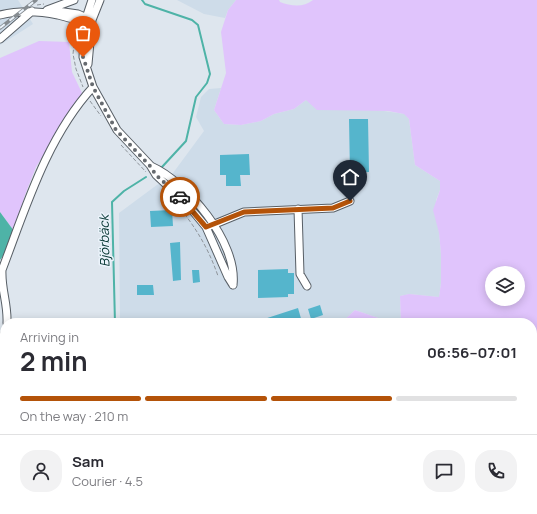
<!DOCTYPE html>
<meta charset="utf-8">
<style>
:root{--surface:#fff;--page:#f2f2f3;--text:#2b2b33;--muted:#7c7c81;--line:#e1e1e2;--accent:#b45309}
body{margin:0;font-family:Manrope,sans-serif;background:var(--page);color:var(--text);height:100vh;display:flex;flex-direction:column;font-size:15px;white-space:nowrap}
*{box-sizing:border-box;margin:0}
p{font-size:13px;color:var(--muted)}
.icon{flex:none;width:22px;height:22px;fill:none;stroke:currentColor;stroke-width:2;stroke-linecap:round;stroke-linejoin:round}
.map{position:relative;flex:1;overflow:hidden}
.sheet{position:absolute;left:0px;top:318px;width:537px;height:196px;display:flex;flex-direction:column;background:var(--surface);border-radius:16px 16px 0 0;box-shadow:0 2px 10px #0003}
.sheet>*{flex:none}
.tools{position:absolute;left:485px;top:266px;display:grid;gap:8px}
.tools a{display:grid;place-items:center;width:40px;height:40px;border-radius:50%;background:var(--surface);box-shadow:0 2px 10px #0003;font-size:20px}
.pin{position:absolute;display:grid;place-items:center;width:34px;height:34px;color:#fff;margin:-41px -17px;border-radius:50% 50% 50% 0;rotate:-45deg;box-shadow:0 0 4px #0007}
.pin .icon{rotate:45deg}
.courier{position:absolute;display:grid;place-items:center;width:40px;height:40px;margin:-20px;border:3px solid #b45309;border-radius:50%;background:#fff;color:#222;box-shadow:0 1px 5px #0007}
.head em{font-style:normal;font-weight:700}
.head div{display:flex;flex-direction:column-reverse}
.head{display:flex;align-items:center;justify-content:space-between;height:68px;padding:0 20px}
h1{font-size:26px;font-weight:700;line-height:30px}
.bar{display:grid;grid-template-columns:repeat(4,1fr);gap:6px 4px;align-content:center;height:48px;padding:0 20px}
.bar i{height:5px;border-radius:3px;background:var(--line)}
.bar .on{background:var(--accent)}
.bar p{grid-column:span 4}
.line{display:flex;align-items:center;gap:10px;padding:0 20px;border-top:1px solid var(--line)}
.line div{flex:1}
.round{display:grid;place-items:center;flex:none;width:42px;height:42px;border-radius:16px;background:var(--page)}
.map>svg:first-child{display:block}
.built{fill:#cedce9}
.green{fill:#e0c4fc;fill-rule:evenodd}
.water{fill:#4eb3a7}
.lines{fill:none;stroke-linecap:round;stroke-linejoin:round}
.stream{stroke:#4eb3a7;stroke-width:2}
.building{fill:#55b5cc}
.minor-casing{stroke:#585f66;stroke-width:9}
.path{stroke:#8e949a;stroke-width:1;stroke-dasharray:4 2;stroke-linecap:butt}
.minor{stroke:#fff;stroke-width:7}
.rail-casing{stroke:#868c91;stroke-width:3.5}
.rail{stroke:#ebf3fb;stroke-width:2;stroke-dasharray:6;stroke-linecap:butt}
.done{stroke:#666a6f;stroke-width:4;stroke-dasharray:0 7.2}
.route{stroke:#b45309;stroke-width:5}
.labels{text-anchor:middle;dominant-baseline:central;stroke-width:3;stroke-linejoin:round;paint-order:stroke}
.water-label{font-size:13px;font-style:italic;fill:#02332f;stroke:#ebf3fb}
</style>
<div class="map">
<svg width="537" height="514" viewBox="0 0 537 514">
<rect width="100%" height="100%" fill="#dee6ee"/>
<path class="built" d="M0,0H18L33,24L0,45Z
M177,0H236L228,10L225,18L204,14Z
M221,88L214,110L224,124L241,125L261,121L274,114L294,109L306,100L405,114L409,119L415,165L440,181V190L436,200L441,254V283L439,297L410,294L400,296L401,323H393L355,310L341,323H120L119,213L173,173L204,131L196,117L201,97L209,89Z"/>
<path class="green" d="M236,0H279L280,2C291,6 303,8 313,0H537V514H117L126,509H532V323H401L400,296L409,294L439,297L441,283V254L439,233L433,210L440,190V181L415,165L409,119L404,114L388,111L317,110L306,100L294,109L274,114L261,121L241,125L224,124L214,110L226,73L221,32L228,10ZM492,273H518V299H492Z
M39,41L69,42L72,72L82,93L36,167L25,195L14,231L0,212V58Z
M355,310L393,323H341Z"/>
<path class="water" d="M0,212L14,231L3,256L0,260Z"/>
<g class="lines">
<path class="stream" d="M142,0L145,4L192,20L198,25L210,74L207,83L196,97L186,141L162,167
M115,323L112,202L124,191L146,177
M0,441L5,438"/>
</g>
<path class="building" d="M349,119H368L369,172L350,173Z
M249,154L250,175H240L241,186H226V175H220V155Z
M172,210L173,226L151,227L150,211Z
M180,242L181,280L173,281L170,243Z
M288,269V273H294V294H288V297L258,298V270Z
M192,270H199L200,282L193,283Z
M137,285H153L154,295H137Z
M320,305L323,315L311,319L308,309Z
M298,308L302,322L255,323V322Z
M78,509H110L98,514H67Z"/>
<g class="lines">
<g class="minor-casing">
<path id="minor" d="M92,0L85,21L83,57L93,87L117,130L150,165L156,175L187,204L206,227L228,277L233,285
M47,10L74,0
M57,11L78,14L89,19
M0,15C20,10 39,11 58,15C70,18 80,22 92,20
M0,39L32,11
M88,64L92,20L100,0
M151,166C187,182 238,242 233,285
M298,209L300,274L307,286
M210,226L244,212L333,208L350,201
M7,323C8,304 1,289 2,270C26,207 47,137 93,87
M0,345L5,333"/>
</g>
<path class="path" d="M37,5L44,4
M76,26L73,54L76,69L83,87
M90,101L101,116
M121,145L146,172
M173,200C194,224 208,247 218,276
M372,509L373,514"/>
<use href="#minor" class="minor"/>
<g class="rail-casing">
<path id="rail" d="M0,28L36,0"/>
</g>
<use href="#rail" class="rail"/>
</g>
<g class="lines">
<path class="done" d="M83,57L93,87L116,130L150,166L156,175L180,197"/>
<path class="route" d="M180,197L206,227L244,212L333,208L350,201"/>
</g>
<g class="labels">
<g class="water-label">
<text transform="translate(104 241) rotate(-91)">Björbäck</text>
</g>
</g>
</svg>
<div class="tools">
<a><svg class="icon" aria-label="layers" viewBox="0 0 24 24"><path d="M12 4l9 5-9 5-9-5zM3 14l9 5 9-5"/></svg></a>
</div>
<div class="pin" style="left:83px;top:57px;background:#ea580c"><svg class="icon" aria-label="bag" viewBox="0 0 24 24"><path d="M5 8h14l-1 12H6zM9 8a3 3 0 0 1 6 0"/></svg></div>
<div class="pin" style="left:350px;top:201px;background:#1f2937"><svg class="icon" aria-label="home" viewBox="0 0 24 24"><path d="M3 11l9-7 9 7M6 9v11h12V9"/></svg></div>
<div class="courier" style="left:180px;top:197px"><svg class="icon" aria-label="car" viewBox="0 0 24 24"><path d="M5 17H2v-5l4-1 3-4h7l3 4 3 1v5h-3M9 17h6M6 11h13"/><circle cx="7" cy="17" r="2"/><circle cx="17" cy="17" r="2"/></svg></div>
<section class="sheet">
<div class="head"><div><h1>2 min</h1><p>Arriving in</p></div><em>06:56–07:01</em></div>
<div class="bar"><i class="on"></i><i class="on"></i><i class="on"></i><i></i><p>On the way · 210 m</p></div>
<div class="line" style="height:72px"><a class="round"><svg class="icon" aria-label="person" viewBox="0 0 24 24"><circle cx="12" cy="8" r="4"/><path d="M4 21q1-7 8-7t8 7"/></svg></a><div><b>Sam</b><p>Courier · 4.5</p></div><a class="round"><svg class="icon" aria-label="chat" viewBox="0 0 24 24"><path d="M4 5h16v11H9l-5 4z"/></svg></a><a class="round"><svg class="icon" aria-label="phone" viewBox="0 0 24 24"><path d="M5 4h4l2 5-3 2q2 4 5 5l2-3 5 2v4C11 20 4 13 5 4z"/></svg></a></div>
</section>
</div>
